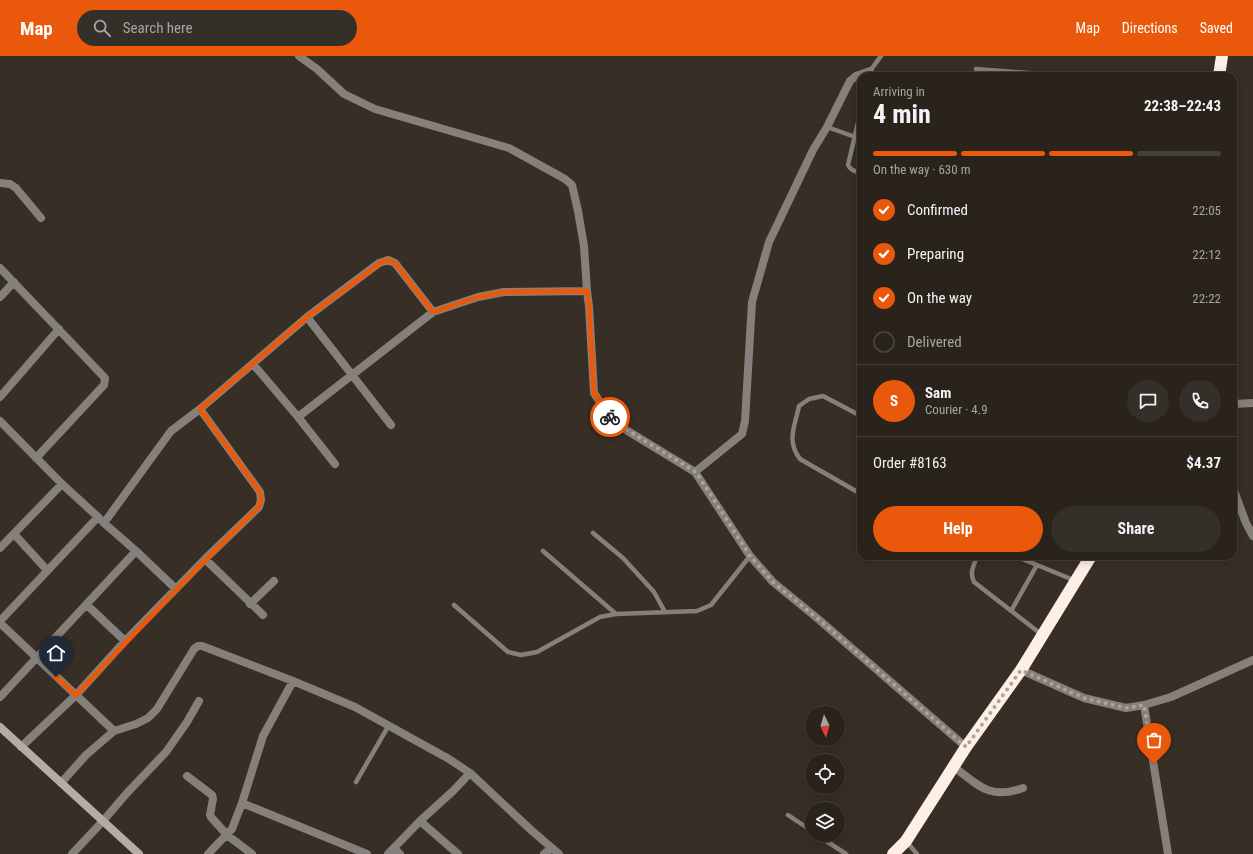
<!DOCTYPE html>
<meta charset="utf-8">
<style>
:root{--surface:#29231c;--page:#352f29;--text:#f1f3f6;--muted:#a5a4a3;--line:#45403b;--accent:#ea580c}
body{margin:0;font-family:"Roboto Condensed",sans-serif;background:var(--page);color:var(--text);height:100vh;display:flex;flex-direction:column;font-size:15px;white-space:nowrap}
*{box-sizing:border-box;margin:0}
p{font-size:13px;color:var(--muted)}
.icon{flex:none;width:22px;height:22px;fill:none;stroke:currentColor;stroke-width:2;stroke-linecap:round;stroke-linejoin:round}
.map{position:relative;flex:1;overflow:hidden}
.drawer{position:absolute;left:857px;top:16px;width:380px;height:488px;display:flex;flex-direction:column;background:var(--surface);border-radius:12px;box-shadow:0 2px 10px #0003,0 0 0 1px var(--line)}
.drawer>*{flex:none}
.needle{width:26px;rotate:175deg}
.tools{position:absolute;left:805px;top:650px;display:grid;gap:8px}
.tools a{display:grid;place-items:center;width:40px;height:40px;border-radius:50%;background:var(--surface);box-shadow:0 2px 10px #0003,0 0 0 1px var(--line);font-size:20px}
.pin{position:absolute;display:grid;place-items:center;width:34px;height:34px;color:#fff;margin:-41px -17px;border-radius:50% 50% 50% 0;rotate:-45deg;box-shadow:0 0 4px #0007}
.pin .icon{rotate:45deg}
.courier{position:absolute;display:grid;place-items:center;width:40px;height:40px;margin:-20px;border:3px solid #ea580c;border-radius:50%;background:#fff;color:#222;box-shadow:0 1px 5px #0007}
.summary em{font-style:normal;font-weight:700}
.summary div{display:flex;flex-direction:column-reverse}
.summary{display:flex;align-items:center;justify-content:space-between;height:68px;padding:0 16px}
h1{font-size:26px;font-weight:700;line-height:30px}
.bar{display:grid;grid-template-columns:repeat(4,1fr);gap:6px 4px;align-content:center;height:48px;padding:0 16px}
.bar i{height:5px;border-radius:3px;background:var(--line)}
.bar .on{background:var(--accent)}
.bar p{grid-column:span 4}
.line{display:flex;align-items:center;gap:10px;padding:0 16px;border-top:1px solid var(--line)}
.line div{flex:1}
.round{display:grid;place-items:center;flex:none;width:42px;height:42px;border-radius:21px;background:var(--page)}
ol{padding:0 16px;list-style:none}
li{display:flex;align-items:center;gap:12px;height:44px}
li p{margin-inline-start:auto}
li .icon{padding:4px;border-radius:50%;background:var(--accent);color:#fff;stroke-width:4}
li:last-child{color:var(--muted)}
li i{width:22px;height:22px;border:2px solid var(--line);border-radius:50%}
.primary-button{display:flex;gap:8px;margin-top:auto;padding:8px 16px}
.primary-button a{flex:1;height:46px;border-radius:24px;background:var(--accent);color:#fff;font-size:16px;font-weight:700;line-height:46px;text-align:center}
.primary-button a+a{background:var(--page);color:var(--text)}
header{display:flex;align-items:center;gap:24px;box-sizing:border-box;height:56px;padding:0 20px;background:var(--accent);color:#fff}
header strong{font-size:19px}
nav{display:flex;gap:22px;margin-inline-start:auto;font-size:14px}
.search{width:280px;height:36px;background:var(--page);display:flex;align-items:center;gap:10px;box-sizing:border-box;padding:0 14px;border-radius:22px;color:var(--muted);font-size:15px}
.map>svg:first-child{display:block}
.lines{fill:none;stroke-linecap:round;stroke-linejoin:round}
.lane{stroke:#86807c;stroke-width:4.5}
.street{stroke:#86807c;stroke-width:8}
.secondary{stroke:#b6aca7;stroke-width:8}
.highway{stroke:#fdeee6;stroke-width:12}
.done{stroke:#aba59e;stroke-width:4;stroke-dasharray:0 7.2}
.route{stroke:#ea580c;stroke-width:5}
</style>
<header>
<strong>Map</strong>
<div class="search"><svg class="icon" aria-label="search" viewBox="0 0 24 24"><circle cx="10" cy="10" r="6"/><path d="M15 15l6 6"/></svg>Search here</div>
<nav><a>Map</a><a>Directions</a><a>Saved</a></nav>
</header>
<div class="map">
<svg width="1253" height="798" viewBox="0 0 1253 798">
<rect width="100%" height="100%" fill="#372f26"/>
<g class="lines">
<path class="lane" d="M976,13L1067,20
M868,20L870,15L881,0
M861,54L848,109C850,114 855,115 861,117
M827,71L861,83
M861,360L823,340L809,343L799,350C795,370 786,385 800,403L861,438
M593,477L623,502L654,536L665,556
M543,495L616,558
M977,500C974,510 969,516 974,526L1041,578
M1015,500L1076,525
M454,549L508,596L521,599L537,596L600,561L616,558L697,555L711,549L750,500
M1011,555L1037,509
M356,726L389,669
M788,759L812,775
M817,779L846,798
M907,786L917,798"/>
<path class="street" d="M299,0L317,13L344,38L375,53L509,92L565,123L572,129L578,155L584,190L587,235
M0,127L10,128L16,132L41,162
M0,212L105,322L104,329L36,402
M0,241L14,226
M307,261L391,369
M253,308L298,361L335,408
M0,341L59,273
M1233,348L1253,347
M298,361L433,256L478,241L504,236L587,235L589,250L594,337L613,366L695,416L750,500L773,526L817,562L966,691
M0,365L62,428L98,461L104,467L136,495L176,533
M695,416L742,378L745,365L752,246L769,186L813,94L827,71L850,25L856,20L870,15
M1233,432L1246,467L1253,480
M104,467L171,375L200,353L307,261L379,207L388,204L395,207L433,256
M14,478L47,514
M0,492L62,428
M205,503L263,559
M250,548L274,525
M87,549L125,585
M0,565L98,461
M0,567L114,675
M1021,614L1084,642L1126,652L1144,649L1171,641L1253,604
M0,641L136,495
M1144,649L1168,798
M21,691L76,639L125,585L205,503L259,451L261,444L260,436L200,353
M954,711C979,730 990,744 1023,732
M187,720L212,739L213,743L210,759L211,761L227,779L252,798
M61,727L86,699L114,675L136,668L148,662L157,653L194,593L198,590H202L293,625L355,651L449,703L470,717L531,774L559,798
M242,747L367,798
M420,765L458,798
M394,792L400,798
M72,798L103,765L127,737L166,696L187,666L199,645
M208,798L232,773L242,747L263,680L293,625
M388,798L420,765L453,735L470,717
M544,798L552,792"/>
<path class="secondary" d="M0,671L139,798"/>
<path class="highway" d="M1219,20L1222,0
M893,798L906,785L966,691L1021,614L1091,500"/>
</g>
<g class="lines">
<path class="done" d="M610,361L614,366L696,416L750,500L773,526L817,562L966,691L1021,614L1084,642L1126,652L1144,649L1154,708"/>
<path class="route" d="M56,621L76,639C136,575 196,512 259,451L261,444L260,436L200,353L307,261L383,205L388,204L395,207L433,256L478,241L504,236L587,235L589,250L594,337L610,361"/>
</g>
</svg>
<div class="tools">
<a><svg class="needle" viewBox="-14 -14 28 28"><path d="M0-13l5 13h-10z" fill="#e53935"/><path d="M0 13l5-13h-10z" fill="#a5a4a3"/></svg></a>
<a><svg class="icon" aria-label="locate" viewBox="0 0 24 24"><circle cx="12" cy="12" r="6"/><path d="M12 2v4M12 18v4M2 12h4M18 12h4"/></svg></a>
<a><svg class="icon" aria-label="layers" viewBox="0 0 24 24"><path d="M12 4l9 5-9 5-9-5zM3 14l9 5 9-5"/></svg></a>
</div>
<div class="pin" style="left:1154px;top:708px;background:#ea580c"><svg class="icon" aria-label="bag" viewBox="0 0 24 24"><path d="M5 8h14l-1 12H6zM9 8a3 3 0 0 1 6 0"/></svg></div>
<div class="pin" style="left:56px;top:621px;background:#1f2937"><svg class="icon" aria-label="home" viewBox="0 0 24 24"><path d="M3 11l9-7 9 7M6 9v11h12V9"/></svg></div>
<div class="courier" style="left:610px;top:361px"><svg class="icon" aria-label="bike" viewBox="0 0 24 24"><circle cx="6" cy="16" r="4"/><circle cx="18" cy="16" r="4"/><path d="M6 16l4-8h5l3 8M10 8l3 8H6M13 5h3"/></svg></div>
<section class="drawer">
<div class="summary"><div><h1>4 min</h1><p>Arriving in</p></div><em>22:38–22:43</em></div>
<div class="bar"><i class="on"></i><i class="on"></i><i class="on"></i><i></i><p>On the way · 630 m</p></div>
<ol>
<li><svg class="icon" aria-label="check" viewBox="0 0 24 24"><path d="M5 12l5 5 9-10"/></svg>Confirmed<p>22:05</p></li>
<li><svg class="icon" aria-label="check" viewBox="0 0 24 24"><path d="M5 12l5 5 9-10"/></svg>Preparing<p>22:12</p></li>
<li><svg class="icon" aria-label="check" viewBox="0 0 24 24"><path d="M5 12l5 5 9-10"/></svg>On the way<p>22:22</p></li>
<li><i></i>Delivered</li>
</ol>
<div class="line" style="height:72px"><b class="round" style="background:var(--accent);color:#fff">S</b><div><b>Sam</b><p>Courier · 4.9</p></div><a class="round"><svg class="icon" aria-label="chat" viewBox="0 0 24 24"><path d="M4 5h16v11H9l-5 4z"/></svg></a><a class="round"><svg class="icon" aria-label="phone" viewBox="0 0 24 24"><path d="M5 4h4l2 5-3 2q2 4 5 5l2-3 5 2v4C11 20 4 13 5 4z"/></svg></a></div>
<div class="line" style="height:52px"><div>Order #8163</div><b>$4.37</b></div>
<div class="primary-button"><a>Help</a><a>Share</a></div>
</section>
</div>
